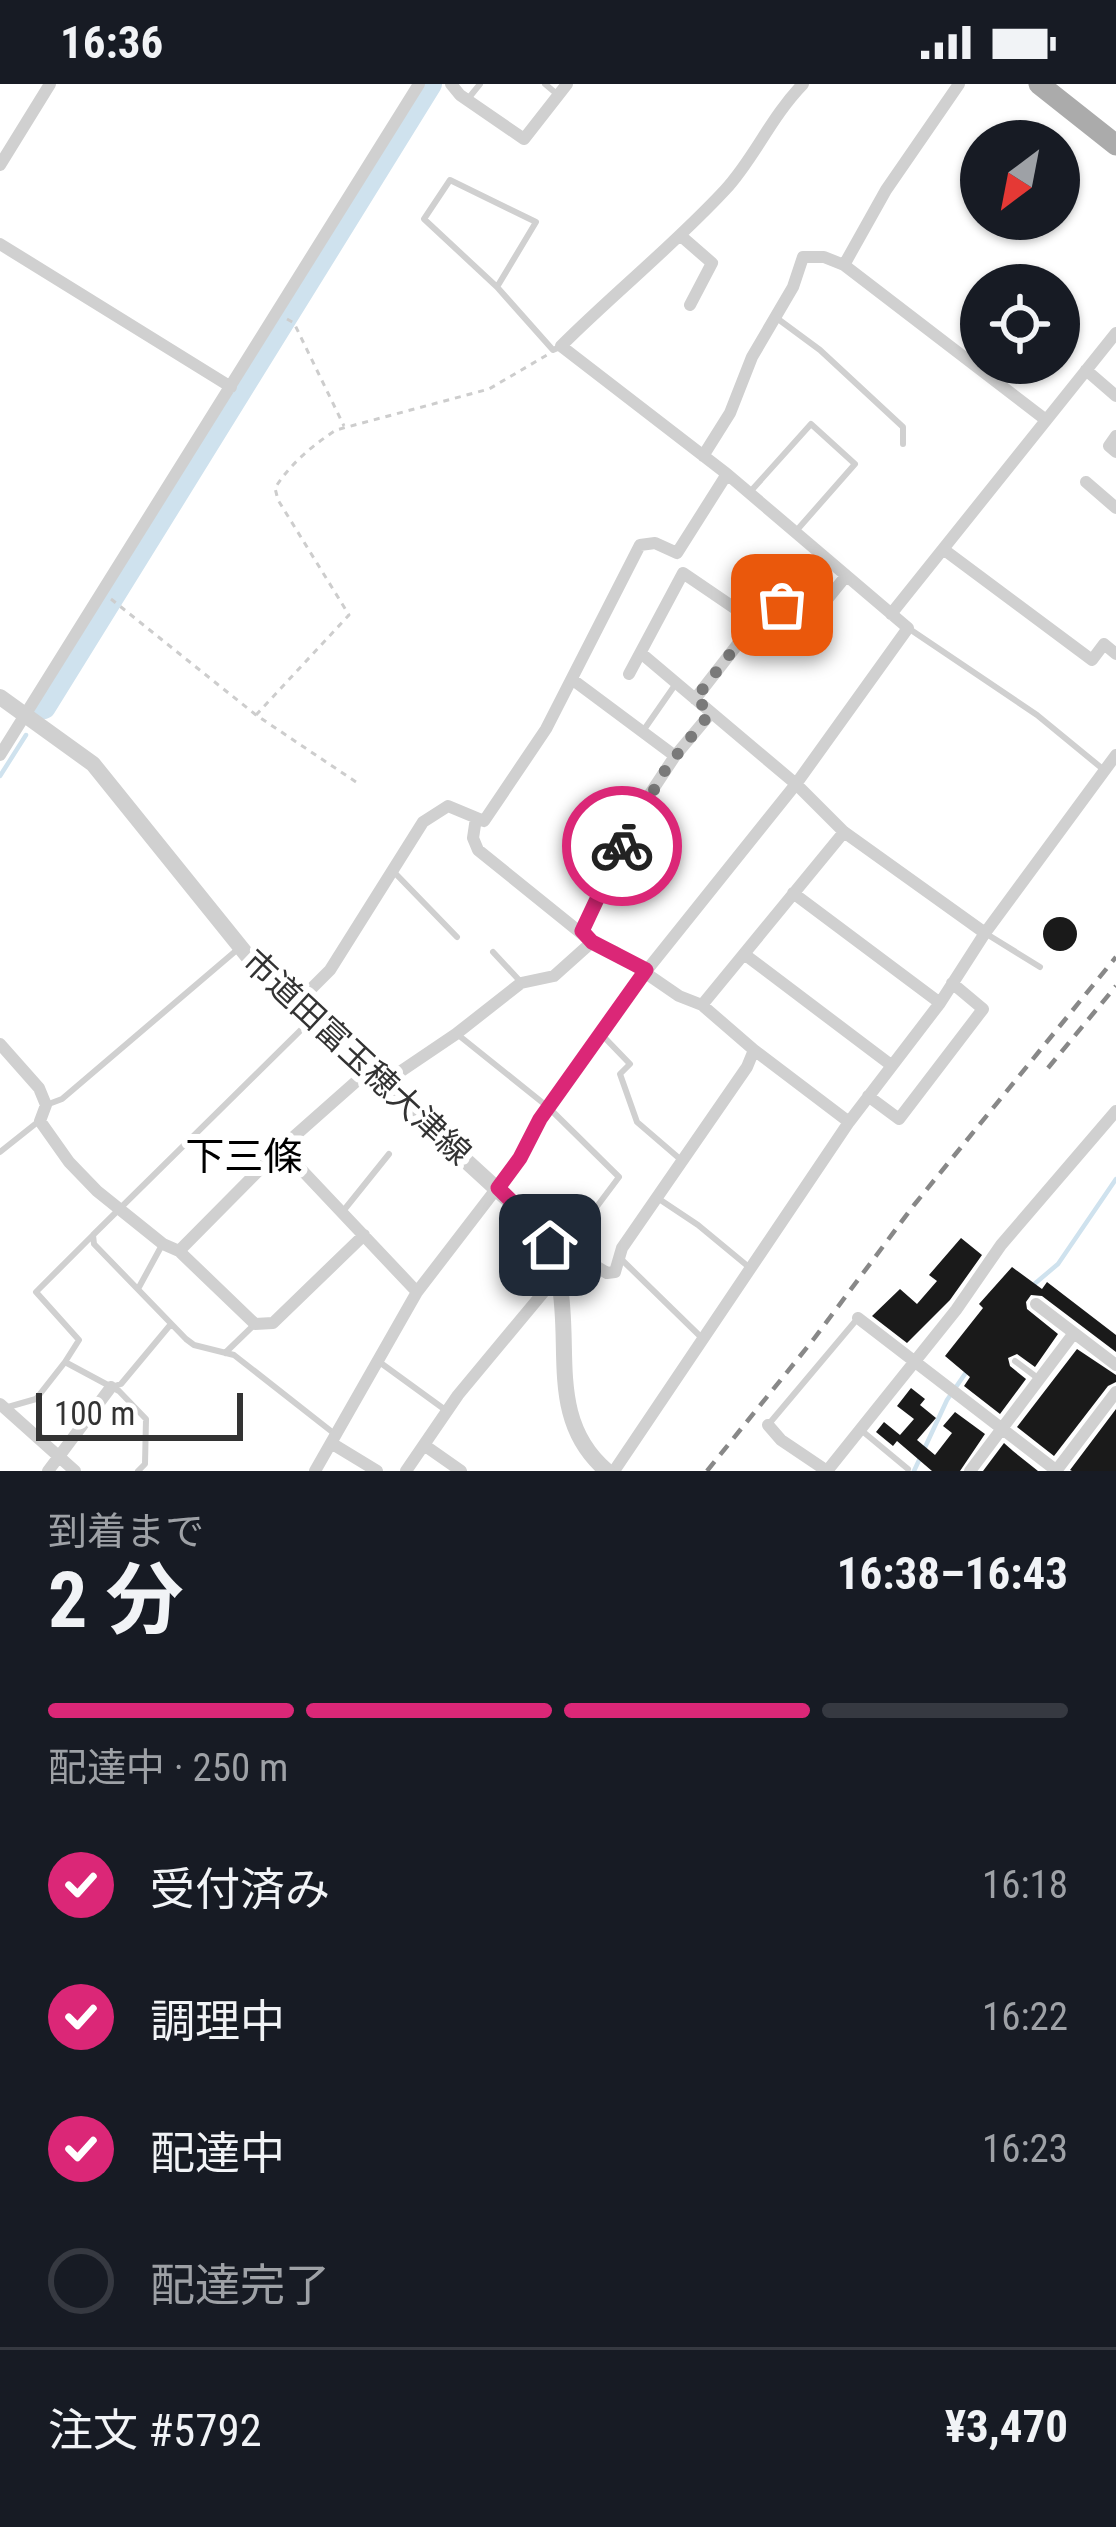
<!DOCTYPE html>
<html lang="ja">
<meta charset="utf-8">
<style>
:root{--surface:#171b24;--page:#242831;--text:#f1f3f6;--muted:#9ea1a6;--line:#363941;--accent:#db2777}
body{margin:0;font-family:"Roboto Condensed","Noto Sans JP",sans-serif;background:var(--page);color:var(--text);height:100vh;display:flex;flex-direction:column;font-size:45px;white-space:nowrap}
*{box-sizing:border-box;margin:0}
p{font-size:39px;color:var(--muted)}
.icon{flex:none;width:66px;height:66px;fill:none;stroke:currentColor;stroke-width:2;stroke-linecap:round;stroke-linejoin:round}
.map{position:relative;height:1387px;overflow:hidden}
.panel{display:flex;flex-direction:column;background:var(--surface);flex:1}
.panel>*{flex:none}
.needle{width:78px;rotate:212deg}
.tools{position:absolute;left:960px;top:36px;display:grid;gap:24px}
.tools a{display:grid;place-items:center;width:120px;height:120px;border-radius:50%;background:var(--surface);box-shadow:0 3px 9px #0004;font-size:60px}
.scale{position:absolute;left:36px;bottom:30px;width:207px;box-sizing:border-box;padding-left:12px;border:6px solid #333;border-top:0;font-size:33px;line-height:42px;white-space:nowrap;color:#333;-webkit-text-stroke:9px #fff;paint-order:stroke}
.pin{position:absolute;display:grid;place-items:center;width:102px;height:102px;color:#fff;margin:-51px;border-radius:24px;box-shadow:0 6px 18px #0006}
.courier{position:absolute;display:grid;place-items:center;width:120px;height:120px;margin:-60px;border:9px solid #db2777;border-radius:50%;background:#fff;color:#222;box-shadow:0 3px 15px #0007}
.summary em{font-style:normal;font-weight:700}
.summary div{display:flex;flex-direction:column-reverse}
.summary{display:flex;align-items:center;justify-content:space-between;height:204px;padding:0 48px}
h1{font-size:78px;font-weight:700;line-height:90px}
.bar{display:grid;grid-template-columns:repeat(4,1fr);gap:18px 12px;align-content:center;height:144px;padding:0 48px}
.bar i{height:15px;border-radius:9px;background:var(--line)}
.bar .current{background:var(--accent)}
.bar p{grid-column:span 4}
.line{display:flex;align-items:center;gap:30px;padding:0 48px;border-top:3px solid var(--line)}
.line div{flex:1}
ol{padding:0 48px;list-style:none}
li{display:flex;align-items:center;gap:36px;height:132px}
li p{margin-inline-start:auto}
li .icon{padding:12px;border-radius:50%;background:var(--accent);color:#fff;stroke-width:4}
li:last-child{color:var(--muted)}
li i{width:66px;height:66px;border:6px solid var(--line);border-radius:50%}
.status{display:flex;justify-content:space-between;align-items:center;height:84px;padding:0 60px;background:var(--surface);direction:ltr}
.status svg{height:33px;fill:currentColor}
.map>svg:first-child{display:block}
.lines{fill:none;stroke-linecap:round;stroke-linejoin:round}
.stream{stroke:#cfe2ee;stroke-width:4.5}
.river{stroke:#cfe2ee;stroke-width:24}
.building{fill:#1a1a1a}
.path{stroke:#cdcdcd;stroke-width:3;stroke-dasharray:6 6;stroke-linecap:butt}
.service{stroke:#d0d0d0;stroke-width:6}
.minor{stroke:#d0d0d0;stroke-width:12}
.tertiary{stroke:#d0d0d0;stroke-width:16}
.primary{stroke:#ababab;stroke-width:21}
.rail{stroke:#888;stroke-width:4.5;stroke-dasharray:12 9;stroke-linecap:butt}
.done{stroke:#7a7a7a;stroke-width:12;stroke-dasharray:0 21.6}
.route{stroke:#db2777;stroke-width:15}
.labels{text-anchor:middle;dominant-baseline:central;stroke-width:12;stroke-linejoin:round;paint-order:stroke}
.street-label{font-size:33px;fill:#333;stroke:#fff}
.quarter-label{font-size:39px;fill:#000;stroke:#fff}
</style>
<div class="status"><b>16:36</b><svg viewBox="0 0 49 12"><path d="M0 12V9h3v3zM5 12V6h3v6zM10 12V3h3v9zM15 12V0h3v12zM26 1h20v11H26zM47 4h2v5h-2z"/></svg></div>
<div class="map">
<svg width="1116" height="1387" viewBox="0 0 1116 1387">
<rect width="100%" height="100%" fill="#fff"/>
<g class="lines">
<path class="stream" d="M0,692L26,651
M1032,1202L1058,1180L1116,1095
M914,1387L947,1316L967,1287"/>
<path class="river" d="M44,623L430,0"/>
</g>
<path class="building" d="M1043 850a17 17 0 1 1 34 0a17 17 0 1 1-34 0Z
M961,1154L982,1171L950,1216L907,1259L872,1232L900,1205L917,1220L937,1197L929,1191Z
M1012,1183L1042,1205L1047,1198L1116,1251V1268L1042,1212L1031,1211L1026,1218L1027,1225L1058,1250L1035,1283L1017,1270L1008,1274L1010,1282L1026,1295L1000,1330L964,1302L970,1293L945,1272L983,1224L979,1220Z
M1077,1265L1116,1291V1298L1108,1302L1054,1372L1017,1343Z
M911,1304L925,1315L920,1321L936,1334L917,1356L935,1371L952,1349L943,1342L955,1328L985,1350L960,1387H932L897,1357L893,1362L876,1348L884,1338L900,1351L914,1335L897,1322Z
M1116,1325V1387H1072L1070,1386Z
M1004,1359L1013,1367L1038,1387H983Z"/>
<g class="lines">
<path class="path" d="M287,235L294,239L344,342
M111,515L256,631L359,700
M256,631L349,531L278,416L275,404C290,380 313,361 336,346L489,305L547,271"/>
<path class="service" d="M545,0L558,11
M467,16L480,0
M497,203L536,138L450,96L424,135L497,203L553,266L560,263
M778,235L820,266L903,343V360
M750,408L811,340L855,380L797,446
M911,546L1037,631L1104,686
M643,647L675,601
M393,787L457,853
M985,849L1040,883
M493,868L519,896
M310,937L93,1151L94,1160L186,1255L194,1261L234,1271L336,1351
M457,950L548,1023L619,1093L589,1133
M603,952L630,980L620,990L637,1038L680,1075
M46,1021L62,1015L238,865
M0,1068L39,1037
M659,1115L698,1141L750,1184
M344,1126L389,1070
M621,1175L703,1255
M138,1205L162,1161
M225,1269L255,1240
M378,1277L444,1325
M1015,1277L1039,1295
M65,1278L79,1256L36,1208L92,1152
M111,1303L121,1300L171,1240
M8,1323L36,1315L65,1278L119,1307L146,1335L145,1380L138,1387
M768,1341L858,1234
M861,1346L908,1385"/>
<path class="minor" d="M451,0L460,11L524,55L567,0
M0,81L50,0
M681,152L712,179L690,221
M0,160L231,303
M844,181L886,106L959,0
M1086,286L1116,312
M1116,352L1109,362L1116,368
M703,372L730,329L752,273L793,203L803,173H824L844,181L1046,336
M1086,398L1116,424
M943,465L1092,576L1104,560L1116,570
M891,530L1116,249
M642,570L796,700L844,748L985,849
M629,590L683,489L755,538
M573,596L675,672L640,725L582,847
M695,615L755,538L771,537L782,521L805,535L812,534L846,492
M0,671L419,0
M675,672L711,629
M476,734L473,754L478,766L592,858L615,868L679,912L702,921
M844,748L702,921L754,966L849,1038
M793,809L940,919
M744,870L891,981
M294,922L330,886L423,738L448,722L484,737L546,645L640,461L655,459L677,469L727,390
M0,960L39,1004L46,1021L40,1037L69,1078L97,1107L163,1160L179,1167L255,1240L273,1239L364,1151
M382,1000L456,950L521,899L554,892L592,858
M868,1012L899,1035L983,925L952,899
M281,1064L417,1208
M179,1167L281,1064L368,987
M558,1182L577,1171L607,1189L615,1188L622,1164L747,983L754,966
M1036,1220L1116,1281
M858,1234L1057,1387
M0,1320L75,1387
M768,1341L781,1356L827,1387L956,1226L1001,1161L1116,1027
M331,1359L377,1387
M424,1361L461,1387
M48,1387L111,1303
M315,1387L417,1208L520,1074L540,1035L647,886L796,700L908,544L727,390L561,262C614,209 673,162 725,106C754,75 770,34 803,0
M406,1387L458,1311L552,1198L560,1195
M614,1387L849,1038L940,919L985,849L1116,671
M970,1387L1074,1249
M1056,1387L1116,1308"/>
<path class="tertiary" d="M0,613L93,680L263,891L536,1141C593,1222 530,1322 607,1387"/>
<path class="primary" d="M1039,0L1116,61"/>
<path class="rail" d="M1048,984L1116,902
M707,1387L813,1256L914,1121L1116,873"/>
</g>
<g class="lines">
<path class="done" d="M622,762L667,683L711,628L695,615L755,538L771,537L782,521"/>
<path class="route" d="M550,1161L536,1141L498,1104L520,1074L540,1035L646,886L592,858L582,847L622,762"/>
</g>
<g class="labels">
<g class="street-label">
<text transform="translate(357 973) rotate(43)">市道田富玉穂大津線</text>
</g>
<g class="quarter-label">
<text x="244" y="1073">下三條</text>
</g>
</g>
</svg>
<div class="tools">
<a><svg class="needle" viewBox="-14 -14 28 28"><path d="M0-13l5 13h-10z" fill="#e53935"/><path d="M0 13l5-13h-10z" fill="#9ea1a6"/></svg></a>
<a><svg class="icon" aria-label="locate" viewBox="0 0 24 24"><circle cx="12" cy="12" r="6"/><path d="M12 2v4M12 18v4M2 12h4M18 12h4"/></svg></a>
</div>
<div class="scale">100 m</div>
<div class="pin" style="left:782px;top:521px;background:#ea580c"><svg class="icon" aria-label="bag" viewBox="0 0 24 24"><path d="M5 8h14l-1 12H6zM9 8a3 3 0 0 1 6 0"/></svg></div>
<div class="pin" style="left:550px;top:1161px;background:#1f2937"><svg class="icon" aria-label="home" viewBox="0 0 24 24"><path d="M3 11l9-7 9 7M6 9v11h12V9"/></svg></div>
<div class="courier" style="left:622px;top:762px"><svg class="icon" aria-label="bike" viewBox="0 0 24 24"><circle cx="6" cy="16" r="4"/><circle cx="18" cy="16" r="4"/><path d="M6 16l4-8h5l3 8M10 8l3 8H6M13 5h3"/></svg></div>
</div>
<section class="panel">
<div class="summary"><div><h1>2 分</h1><p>到着まで</p></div><em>16:38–16:43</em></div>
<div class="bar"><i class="current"></i><i class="current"></i><i class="current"></i><i></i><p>配達中 · 250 m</p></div>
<ol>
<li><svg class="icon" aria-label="check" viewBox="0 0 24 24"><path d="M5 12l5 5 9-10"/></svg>受付済み<p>16:18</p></li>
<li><svg class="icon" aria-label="check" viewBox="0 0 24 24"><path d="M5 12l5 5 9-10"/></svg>調理中<p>16:22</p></li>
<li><svg class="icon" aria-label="check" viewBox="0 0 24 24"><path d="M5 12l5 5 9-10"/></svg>配達中<p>16:23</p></li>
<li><i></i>配達完了</li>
</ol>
<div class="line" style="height:156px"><div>注文 #5792</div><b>¥3,470</b></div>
</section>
